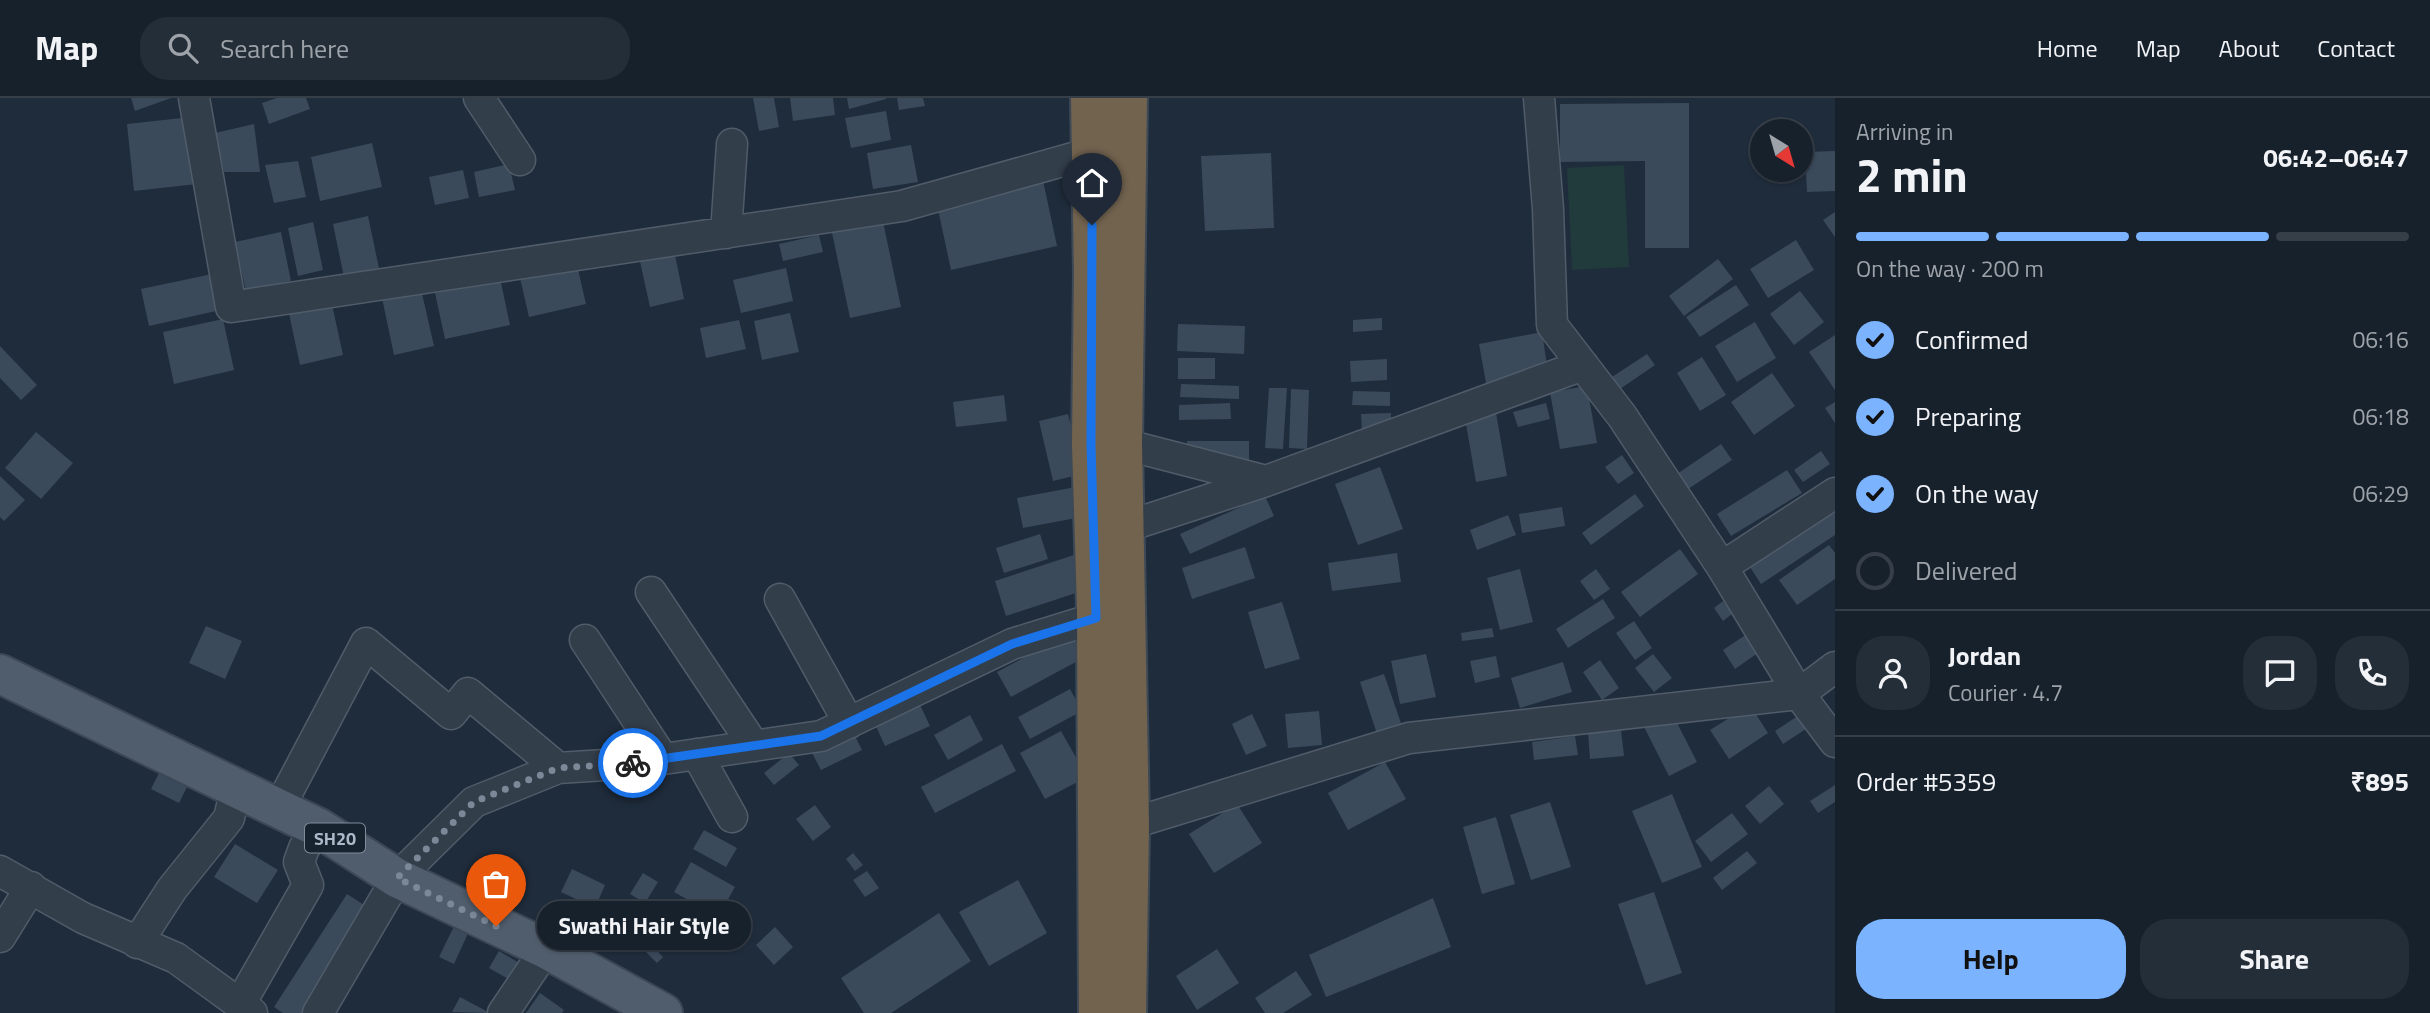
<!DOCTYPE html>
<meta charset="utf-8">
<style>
:root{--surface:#17212c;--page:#242e38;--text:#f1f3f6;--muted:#9ea3a9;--line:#363e48;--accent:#7bb3ff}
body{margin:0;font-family:"Titillium Web",sans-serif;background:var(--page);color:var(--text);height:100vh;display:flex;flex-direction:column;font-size:26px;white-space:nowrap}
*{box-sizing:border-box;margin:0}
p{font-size:23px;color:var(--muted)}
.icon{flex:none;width:38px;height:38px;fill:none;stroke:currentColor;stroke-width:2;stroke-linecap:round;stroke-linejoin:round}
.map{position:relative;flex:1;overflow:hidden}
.sheet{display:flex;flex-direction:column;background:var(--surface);width:595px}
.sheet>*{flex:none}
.needle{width:46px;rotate:143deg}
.controls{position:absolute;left:1750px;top:21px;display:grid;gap:14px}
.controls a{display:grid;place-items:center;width:63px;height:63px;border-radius:50%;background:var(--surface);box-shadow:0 2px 5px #0004,0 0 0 2px var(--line);font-size:35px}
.pin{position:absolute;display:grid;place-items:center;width:60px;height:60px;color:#fff;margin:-72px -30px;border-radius:50% 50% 50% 0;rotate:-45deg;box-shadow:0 0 7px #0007}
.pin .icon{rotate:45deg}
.courier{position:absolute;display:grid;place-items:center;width:70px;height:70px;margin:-35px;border:5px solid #1a73e8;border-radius:50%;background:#fff;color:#222;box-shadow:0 2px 9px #0007}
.bubble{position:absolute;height:49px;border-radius:24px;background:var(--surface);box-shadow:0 2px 5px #0004,0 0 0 2px var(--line);font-size:23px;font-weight:700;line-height:49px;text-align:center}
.head em{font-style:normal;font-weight:700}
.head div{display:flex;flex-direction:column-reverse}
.head{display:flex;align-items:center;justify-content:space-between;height:119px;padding:0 21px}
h1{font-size:46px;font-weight:700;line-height:52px}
.bar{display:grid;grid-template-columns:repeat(4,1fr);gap:10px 7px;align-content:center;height:84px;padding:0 21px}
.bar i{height:9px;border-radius:5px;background:var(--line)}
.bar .current{background:var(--accent)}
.bar p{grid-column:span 4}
.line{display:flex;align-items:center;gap:18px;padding:0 21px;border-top:2px solid var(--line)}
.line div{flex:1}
.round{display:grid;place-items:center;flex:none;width:74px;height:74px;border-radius:28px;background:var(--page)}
ol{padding:0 21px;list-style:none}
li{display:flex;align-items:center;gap:21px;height:77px}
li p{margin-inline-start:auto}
li .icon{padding:7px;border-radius:50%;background:var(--accent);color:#111;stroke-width:4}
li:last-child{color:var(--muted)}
li i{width:38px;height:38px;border:4px solid var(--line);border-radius:50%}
.button{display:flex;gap:14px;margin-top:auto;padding:14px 21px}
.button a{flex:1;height:80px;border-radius:28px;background:var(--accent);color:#111;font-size:28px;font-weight:700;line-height:80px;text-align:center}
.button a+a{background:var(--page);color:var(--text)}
header{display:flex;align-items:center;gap:42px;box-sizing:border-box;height:98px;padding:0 35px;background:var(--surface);border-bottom:2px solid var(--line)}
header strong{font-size:33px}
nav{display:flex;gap:38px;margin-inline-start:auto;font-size:24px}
.search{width:490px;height:63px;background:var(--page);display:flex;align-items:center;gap:18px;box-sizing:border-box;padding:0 24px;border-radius:28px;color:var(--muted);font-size:26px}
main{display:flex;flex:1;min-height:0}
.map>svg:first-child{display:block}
.green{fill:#213a3c}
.building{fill:#3a4a5b}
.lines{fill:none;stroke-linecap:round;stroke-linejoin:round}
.street-casing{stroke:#505c69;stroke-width:33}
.primary-casing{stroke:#3c4755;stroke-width:42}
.highway-casing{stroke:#3d4956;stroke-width:42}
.street{stroke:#333e4b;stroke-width:30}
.primary{stroke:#505d6c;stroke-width:38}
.highway{stroke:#72634f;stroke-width:38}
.done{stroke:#7b8897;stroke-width:7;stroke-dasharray:0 12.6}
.route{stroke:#1a73e8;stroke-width:9}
.labels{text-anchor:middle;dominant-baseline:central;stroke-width:5;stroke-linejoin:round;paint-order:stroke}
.shield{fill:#182330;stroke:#808c9a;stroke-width:2}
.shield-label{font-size:18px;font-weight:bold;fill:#adb9c8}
</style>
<header>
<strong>Map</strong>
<div class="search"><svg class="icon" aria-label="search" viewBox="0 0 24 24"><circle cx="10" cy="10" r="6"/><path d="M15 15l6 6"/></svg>Search here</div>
<nav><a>Home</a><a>Map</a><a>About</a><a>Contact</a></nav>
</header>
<main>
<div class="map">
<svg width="1835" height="915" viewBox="0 0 1835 915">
<rect width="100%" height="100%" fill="#1f2c3b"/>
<path class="green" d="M1624,67L1629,169L1572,172L1567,70Z"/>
<path class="building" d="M131,0H171L135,13Z
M277,0H306L310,11L269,26L262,5Z
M753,0H774L779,29L759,33Z
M790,0H833L835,17L793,23Z
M847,0H886V1L849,11Z
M897,0H923L925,8L899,12Z
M1689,5V150H1645V63L1560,64V6Z
M886,13L891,42L851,50L845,20Z
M191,19L197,86L134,93L127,26Z
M254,26L260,74H224L215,35Z
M372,45L382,89L320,103L311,59Z
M911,47L918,84L873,91L867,55Z
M1835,53V93L1807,94L1805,54Z
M1271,55L1274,130L1205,133L1201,58Z
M298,63L306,99L274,105L265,67Z
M509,66L515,92L479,99L474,74Z
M463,72L469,100L435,107L429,79Z
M1042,78L1057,148L951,172L936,102Z
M1835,114V139L1823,122Z
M368,118L380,175L345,184L333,126Z
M882,119L901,209L850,220L831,130Z
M313,124L323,172L298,178L288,130Z
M281,134L291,183L246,193L235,144Z
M819,137L823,154L783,163L779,146Z
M1796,142L1814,172L1768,200L1750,171Z
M674,152L684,201L650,209L639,159Z
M1718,161L1733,181L1684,218L1669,198Z
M577,167L586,206L529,219L520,180Z
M786,170L793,203L741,215L733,182Z
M217,175L225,211L149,228L141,191Z
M500,180L510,227L445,241L435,195Z
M1736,187L1749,207L1700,239L1686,219Z
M421,191L434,248L394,257L382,200Z
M1800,193L1824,224L1794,247L1770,216Z
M331,202L343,257L300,267L288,211Z
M790,215L799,254L762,262L754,223Z
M1382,220V232L1353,234V222Z
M223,221L234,272L174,286L163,234Z
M739,222L746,251L706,260L700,230Z
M1755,224L1776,260L1737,284L1715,248Z
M1178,226L1245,228L1244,256L1177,253Z
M1542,234L1548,274L1486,285L1479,246Z
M1835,237V292L1809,254Z
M0,248L37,287L21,302L0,280Z
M1647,256L1655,267L1620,291L1612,279Z
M1702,259L1726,297L1700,313L1677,275Z
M1178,260H1215V281H1178Z
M1387,261V282L1351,284L1350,263Z
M1772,275L1795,308L1754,337L1731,304Z
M1181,286L1239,288V301L1180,299Z
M1587,288L1597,345L1560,351L1550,294Z
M1269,290H1287L1283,351L1265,350Z
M1291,291L1309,292L1307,351L1289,350Z
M1353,293L1390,294V308L1352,307Z
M1004,297L1007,323L956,329L953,304Z
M1835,304V325L1825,310Z
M1230,305L1231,321L1179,322V307Z
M1546,305L1550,321L1518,329L1513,314Z
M1391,315V332L1362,333L1361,316Z
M1496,315L1507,378L1476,384L1465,320Z
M1068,316L1082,376L1053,383L1039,323Z
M36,334L73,365L41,401L5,370Z
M1187,343H1249V365H1187Z
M1721,346L1732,362L1688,391L1677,376Z
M1821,353L1830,366L1803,384L1794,372Z
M1622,357L1634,375L1618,386L1605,369Z
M1380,369L1403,431L1358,447L1335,386Z
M1787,372L1802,395L1731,438L1717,416Z
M0,378L25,402L4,423L0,419Z
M1081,388L1087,418L1023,430L1017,400Z
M1635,396L1644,408L1591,447L1582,435Z
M1265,398L1274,418L1190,456L1180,436Z
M1835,399V437L1761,486L1744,460Z
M1562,409L1565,428L1522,435L1519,416Z
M1508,417L1516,437L1477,452L1470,432Z
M1040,436L1048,461L1004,475L996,450Z
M1829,447L1835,455V481L1797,507L1779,482Z
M1245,449L1255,480L1192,501L1182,470Z
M1680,451L1698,476L1640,519L1621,494Z
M1397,455L1401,484L1332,493L1328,465Z
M1077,456L1088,491L1006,518L995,483Z
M1520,471L1533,524L1500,532L1487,480Z
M1596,471L1610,491L1594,502L1580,483Z
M1603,501L1615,520L1568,550L1556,531Z
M1723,503L1732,516L1723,523L1714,510Z
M1282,504L1300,561L1265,571L1248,514Z
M1634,523L1652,550L1635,562L1616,535Z
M206,528L242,543L225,581L189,565Z
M1492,530L1494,539L1462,543L1461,535Z
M1071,534L1085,559L1011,599L997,574Z
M1750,534L1762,552L1735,571L1723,552Z
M1426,556L1436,599L1400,606L1391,563Z
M1653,556L1672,580L1654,594L1635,570Z
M1496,558L1500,579L1475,585L1470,563Z
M1600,562L1619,590L1602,602L1583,574Z
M1563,564L1572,594L1520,610L1511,580Z
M1384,576L1402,628L1377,636L1360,584Z
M1070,591L1082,613L1030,641L1018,619Z
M920,607L930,628L885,648L875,626Z
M1750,607L1768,635L1729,661L1710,632Z
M1807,612L1815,625L1783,646L1775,633Z
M1319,613L1322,647L1288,650L1285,616Z
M1671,613L1697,664L1669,678L1643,627Z
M1252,616L1267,648L1246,657L1232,626Z
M970,617L983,642L948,662L934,637Z
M851,630L862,652L821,672L810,651Z
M1621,632L1624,658L1590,661L1588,634Z
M1061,633L1087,679L1045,701L1020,655Z
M1575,638L1578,657L1534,662L1532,644Z
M1002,646L1016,673L935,715L921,689Z
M789,655L799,667L774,687L764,675Z
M1385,664L1406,701L1348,732L1328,695Z
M164,665L192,679L179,705L151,691Z
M1835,687V704L1818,715L1810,703Z
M1769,688L1784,706L1760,726L1745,708Z
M1672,696L1702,769L1662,785L1632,713Z
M1550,704L1571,769L1531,782L1510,717Z
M1237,706L1262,745L1214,775L1189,736Z
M815,707L831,729L813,743L796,721Z
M1732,715L1748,736L1711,764L1695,743Z
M1496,719L1515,786L1482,796L1463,729Z
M704,732L737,750L726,769L693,751Z
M235,746L278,772L257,805L214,779Z
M1747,753L1757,765L1722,792L1713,780Z
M853,755L863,767L855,773L846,761Z
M691,764L735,789L718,819L674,794Z
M572,771L605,787L595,810L561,794Z
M867,773L879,790L865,799L853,782Z
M643,775L658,784L645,805L630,796Z
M1018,782L1047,835L989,868L959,814Z
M1654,794L1682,875L1646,887L1618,806Z
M347,796L375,814L310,915H283L274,909Z
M1433,800L1451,849L1326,899L1309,857Z
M939,815L971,863L891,915H864L841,880Z
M456,824L470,831L454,866L439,859Z
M775,829L793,849L774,867L756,847Z
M644,839L663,859L657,865L638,846Z
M1217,851L1239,885L1197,912L1176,878Z
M499,853L526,869L517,886L489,870Z
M1296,873L1312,897L1283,915H1265L1255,900Z
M540,895L564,912L562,915H526Z
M460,899L490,915L452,914Z"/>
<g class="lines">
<g class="street-casing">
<path id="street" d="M194,0L231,209L902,108L1091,55
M479,0L520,62
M1539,0L1548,111L1552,227L1622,318L1722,469L1799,596L1835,644
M726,135L732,46
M1123,346L1266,383L1583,267
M1125,429L1266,383
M1722,469L1835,395
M651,494L754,648
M780,501L849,625
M585,542L663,661
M697,656L732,719
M278,712L366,545L451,616L468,595L558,670
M1130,726L1409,640L1799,596L1835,569
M0,773L83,820L176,860L252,915
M0,839L31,789
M137,845L172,791L229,720L236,691
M240,906L308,787L299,764L304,750L319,730
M318,915L397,780L474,704L558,670L636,665L821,638L1012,546L1096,520
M503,915L546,851"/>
</g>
<g class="primary-casing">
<path id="primary" d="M0,576L319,730L397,780L546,851L663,915"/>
</g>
<g class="highway-casing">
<path id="highway" d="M1090,0L1093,175L1091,346L1096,510L1098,915
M1127,915L1130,726L1123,346L1128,0"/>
</g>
<use href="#street" class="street"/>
<use href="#primary" class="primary"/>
<use href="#highway" class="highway"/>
</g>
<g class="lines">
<path class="done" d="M496,828L397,780L474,704L558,670L633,665"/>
<path class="route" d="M633,665L821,638L1012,546L1096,520L1091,346L1092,127"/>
</g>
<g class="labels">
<rect class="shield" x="305" y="725.5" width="60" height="29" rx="5"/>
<g class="shield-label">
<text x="335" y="740">SH20</text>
</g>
</g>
</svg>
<div class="controls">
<a><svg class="needle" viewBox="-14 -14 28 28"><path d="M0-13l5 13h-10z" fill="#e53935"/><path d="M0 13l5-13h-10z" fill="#9ea3a9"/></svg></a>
</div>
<div class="pin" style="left:496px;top:828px;background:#ea580c"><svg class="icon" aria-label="bag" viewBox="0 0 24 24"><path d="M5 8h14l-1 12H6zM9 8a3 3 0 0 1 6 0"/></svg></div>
<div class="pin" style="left:1092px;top:127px;background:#1f2937"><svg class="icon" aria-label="home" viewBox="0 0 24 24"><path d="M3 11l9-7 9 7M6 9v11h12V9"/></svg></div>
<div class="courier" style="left:633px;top:665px"><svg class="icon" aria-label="bike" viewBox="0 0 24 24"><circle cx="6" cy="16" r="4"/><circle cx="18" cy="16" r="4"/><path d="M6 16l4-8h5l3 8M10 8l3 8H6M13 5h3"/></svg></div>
<div class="bubble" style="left:537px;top:803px;width:214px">Swathi Hair Style</div>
</div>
<section class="sheet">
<div class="head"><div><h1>2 min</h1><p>Arriving in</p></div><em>06:42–06:47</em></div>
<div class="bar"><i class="current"></i><i class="current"></i><i class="current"></i><i></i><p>On the way · 200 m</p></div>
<ol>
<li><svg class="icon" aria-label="check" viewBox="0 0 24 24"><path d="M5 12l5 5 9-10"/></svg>Confirmed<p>06:16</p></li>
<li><svg class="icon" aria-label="check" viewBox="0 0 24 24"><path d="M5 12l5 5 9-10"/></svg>Preparing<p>06:18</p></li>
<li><svg class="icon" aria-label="check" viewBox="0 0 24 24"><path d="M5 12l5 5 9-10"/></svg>On the way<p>06:29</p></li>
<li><i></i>Delivered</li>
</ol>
<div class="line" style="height:126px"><a class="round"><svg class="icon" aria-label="person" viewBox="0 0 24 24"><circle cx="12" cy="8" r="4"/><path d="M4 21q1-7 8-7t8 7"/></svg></a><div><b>Jordan</b><p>Courier · 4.7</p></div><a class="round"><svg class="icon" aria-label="chat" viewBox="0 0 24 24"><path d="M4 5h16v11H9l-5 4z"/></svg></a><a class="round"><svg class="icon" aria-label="phone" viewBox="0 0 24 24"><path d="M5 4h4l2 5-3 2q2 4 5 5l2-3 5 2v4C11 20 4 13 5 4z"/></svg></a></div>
<div class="line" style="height:91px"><div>Order #5359</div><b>₹895</b></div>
<div class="button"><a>Help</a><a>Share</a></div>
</section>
</main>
